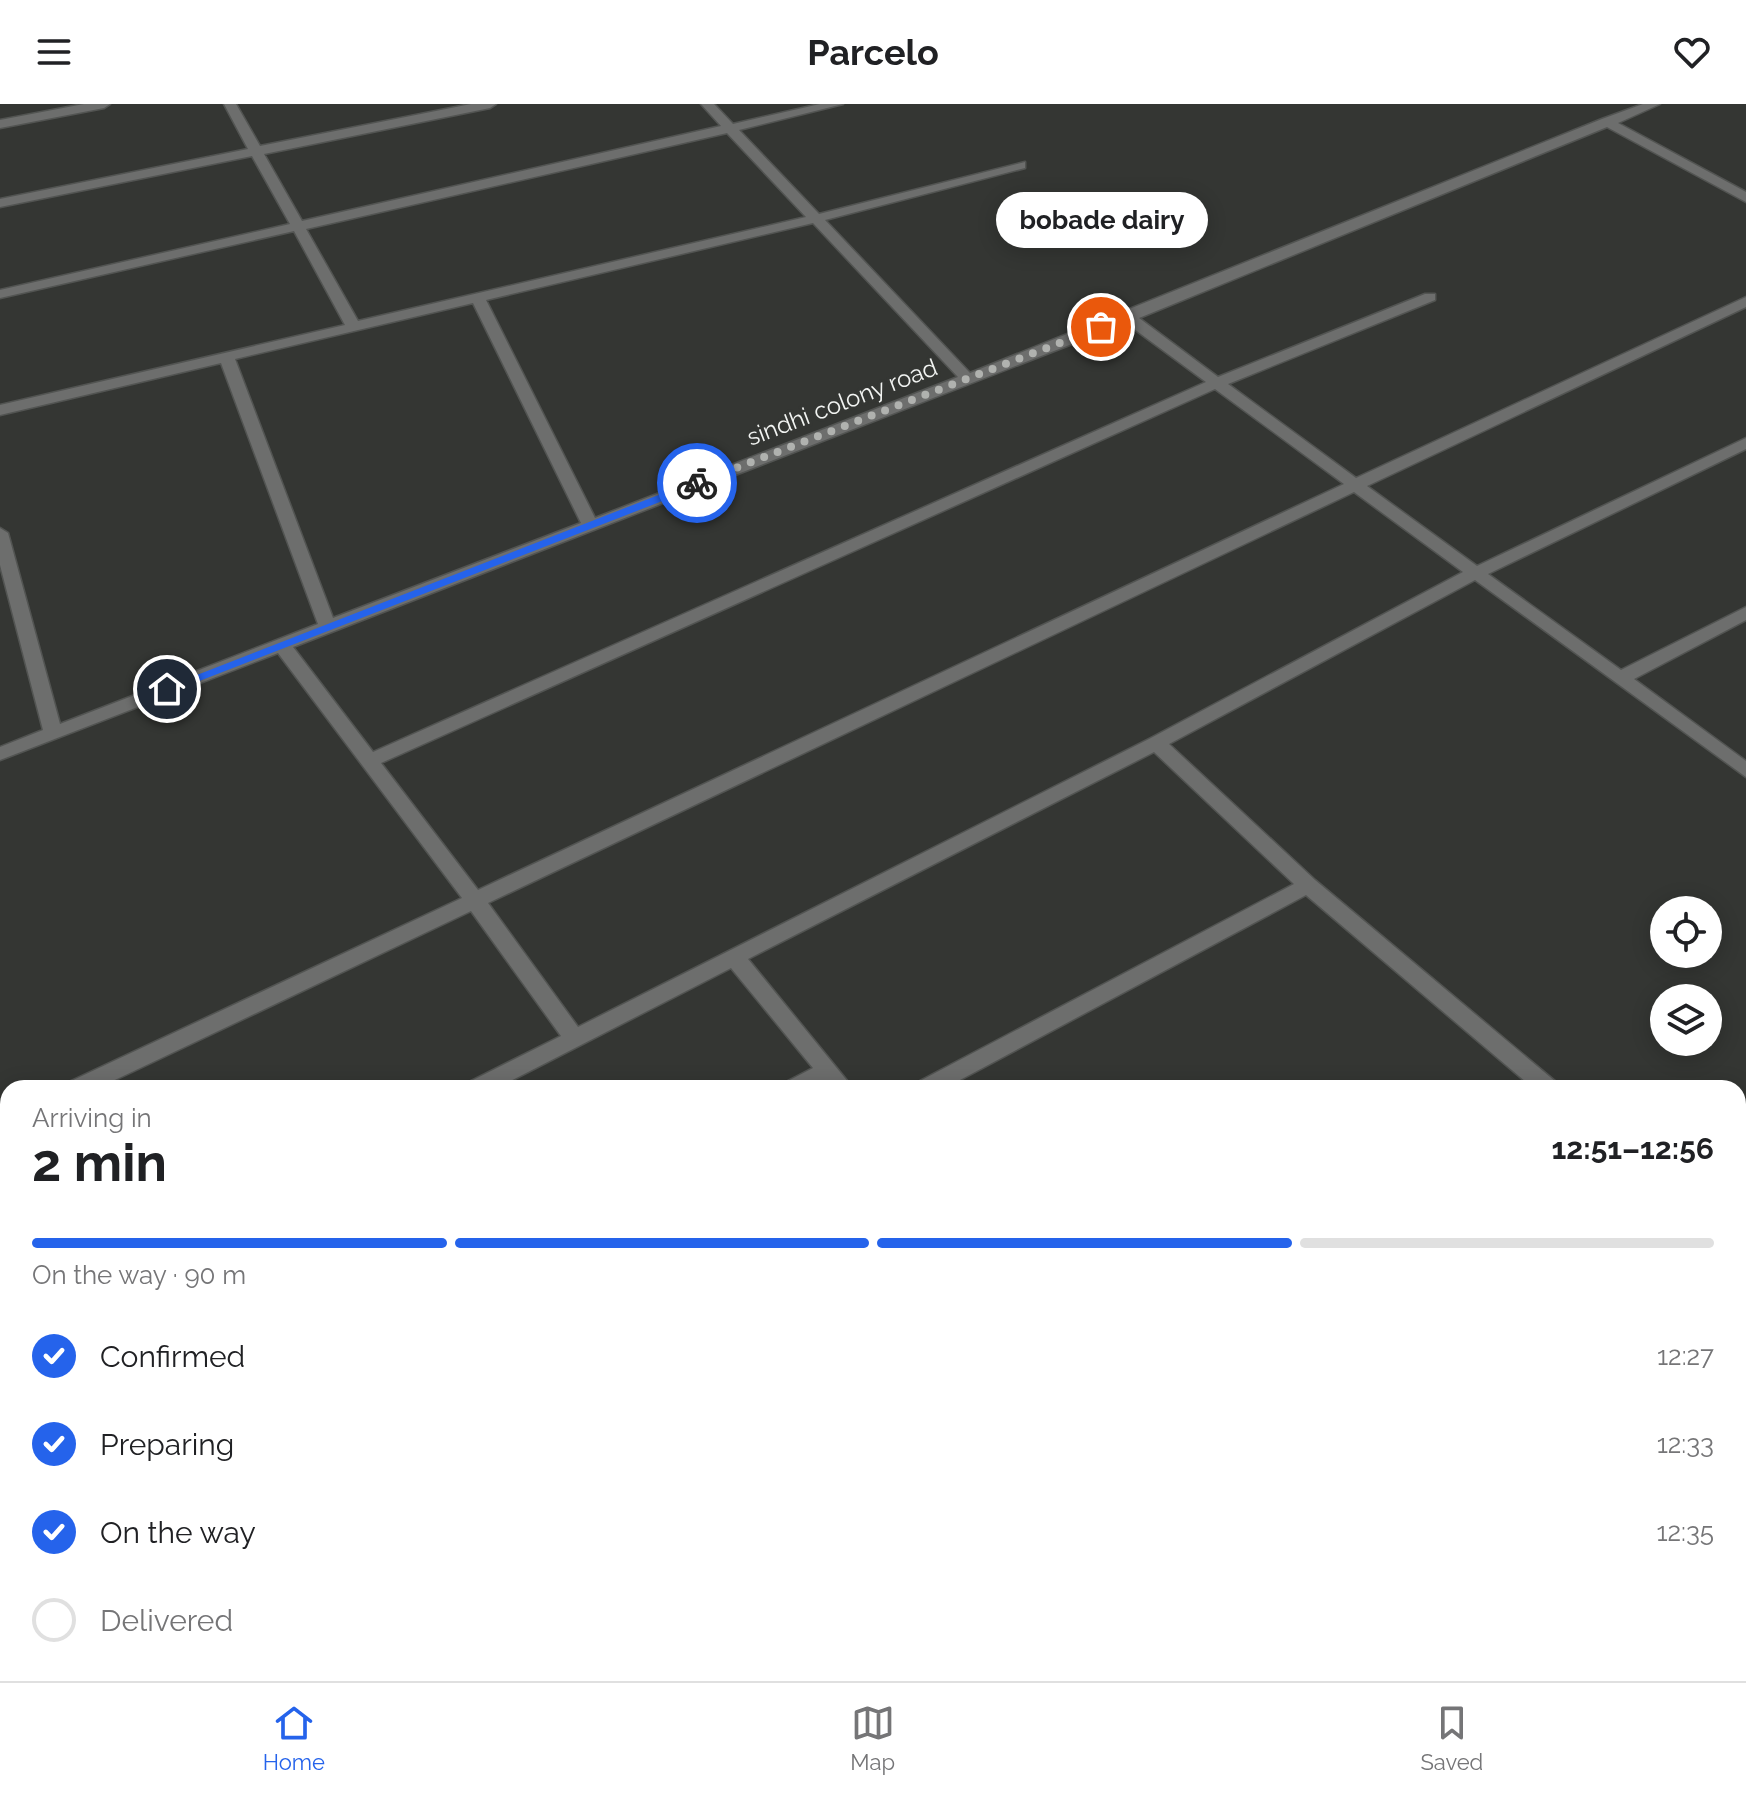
<!DOCTYPE html>
<meta charset="utf-8">
<style>
:root{--surface:#fff;--page:#f2f2f2;--text:#202124;--muted:#757577;--line:#e0e0e0;--accent:#2563eb}
body{margin:0;font-family:Raleway,sans-serif;background:var(--page);color:var(--text);height:100vh;display:flex;flex-direction:column;font-size:30px;white-space:nowrap}
*{box-sizing:border-box;margin:0}
p{font-size:26px;color:var(--muted)}
.icon{flex:none;width:44px;height:44px;fill:none;stroke:currentColor;stroke-width:2;stroke-linecap:round;stroke-linejoin:round}
.map{position:relative;flex:1;overflow:hidden}
.details{position:absolute;left:0px;top:976px;width:1746px;height:602px;display:flex;flex-direction:column;background:var(--surface);border-radius:24px 24px 0 0;box-shadow:0 4px 20px #0003}
.details>*{flex:none}
.buttons{position:absolute;left:1650px;top:792px;display:grid;gap:16px}
.buttons a{display:grid;place-items:center;width:72px;height:72px;border-radius:50%;background:var(--surface);box-shadow:0 4px 20px #0003;font-size:40px}
.pin{position:absolute;display:grid;place-items:center;width:68px;height:68px;color:#fff;margin:-34px;border:4px solid #fff;border-radius:50%;box-shadow:0 2px 8px #0007}
.courier{position:absolute;display:grid;place-items:center;width:80px;height:80px;margin:-40px;border:6px solid #2563eb;border-radius:50%;background:#fff;color:#222;box-shadow:0 2px 10px #0007}
.bubble{position:absolute;height:56px;border-radius:28px;background:var(--surface);box-shadow:0 4px 20px #0003;font-size:26px;font-weight:700;line-height:56px;text-align:center}
.headline em{font-style:normal;font-weight:700}
.headline div{display:flex;flex-direction:column-reverse}
.headline{display:flex;align-items:center;justify-content:space-between;height:136px;padding:0 32px}
h1{font-size:52px;font-weight:700;line-height:60px}
.bar{display:grid;grid-template-columns:repeat(4,1fr);gap:12px 8px;align-content:center;height:96px;padding:0 32px}
.bar i{height:10px;border-radius:6px;background:var(--line)}
.bar .selected{background:var(--accent)}
.bar p{grid-column:span 4}
ol{padding:0 32px;list-style:none}
li{display:flex;align-items:center;gap:24px;height:88px}
li p{margin-inline-start:auto}
li .icon{padding:8px;border-radius:50%;background:var(--accent);color:#fff;stroke-width:4}
li:last-child{color:var(--muted)}
li i{width:44px;height:44px;border:4px solid var(--line);border-radius:50%}
header{display:flex;justify-content:space-between;align-items:center;height:104px;padding:0 32px;background:var(--surface);font-size:36px;font-weight:700}
.menu{display:flex;justify-content:space-around;align-items:center;height:112px;border-top:2px solid var(--line);background:var(--surface);font-size:22px;color:var(--muted)}
.menu a{display:grid;justify-items:center;gap:4px}
.menu .selected{color:var(--accent)}
.map>svg:first-child{display:block}
.lines{fill:none;stroke-linecap:round;stroke-linejoin:round}
.street-casing{stroke:#525452;stroke-width:3}
.street{fill:#6d6e6d;fill-rule:evenodd}
.route{fill:#2563eb}
.done{stroke:#b0b2af;stroke-width:8;stroke-dasharray:0 14.4}
.labels{text-anchor:middle;dominant-baseline:central;stroke-width:6;stroke-linejoin:round;paint-order:stroke}
.far-street-label{font-size:24px;fill:#f2f4f2;stroke:#343633}
</style>
<header><svg class="icon" aria-label="menu" viewBox="0 0 24 24"><path d="M4 6h16M4 12h16M4 18h16"/></svg>Parcelo<svg class="icon" aria-label="heart" viewBox="0 0 24 24"><path d="M12 20l-8-8c-3-5 5-10 8-4 3-6 11-1 8 4z"/></svg></header>
<div class="map">
<svg width="1746" height="1577" viewBox="0 0 1746 1577">
<rect width="100%" height="100%" fill="#343633"/>
<g class="lines">
<g class="street-casing">
<path id="street" d="M84,0H110L104,4L0,24V16Z
M224,0H236L260,42L471,0H496L490,4L264,50L302,117L721,22L701,0H714L733,20L820,0H843L739,26L819,110L1025,58V64L825,116L970,269L1602,15L1643,0H1660L1618,19L1746,88V98L1607,23L1139,214L1218,273L1425,190H1435V196L1228,280L1356,374L1746,193V203L1367,382L1477,462L1746,334V345L1488,470L1621,566L1746,503V516L1634,575L1746,657V673L1475,476L1169,640L1315,776L1556,978L1559,984H1533L1306,791L945,984H915L918,978L1294,780L1154,648L748,855L853,984H829L824,978L813,984H783L786,978L813,964L731,864L497,984H466L469,978L561,932L471,807L98,984H66L69,978L462,794L278,549L0,656V643L43,626L0,461V424L8,429L60,620L318,520L221,259L0,311V301L345,221L294,127L0,194V186L290,120L252,52L0,103V95L248,45ZM727,29L806,113L358,217L306,125ZM813,119L958,273L595,414L486,196ZM473,199L581,419L333,514L235,255ZM1126,219L1206,278L373,648L293,543ZM1215,285L1344,380L478,786L381,659ZM1354,388L1463,468L1149,635L578,923L488,799Z
M8,1007V1026L0,1029V1010Z
M1746,1063V1085L1738,1087V1065Z
M1738,1136L1746,1139V1164L1738,1161Z
M8,1210V1232L0,1234V1212Z
M8,1390V1415L0,1418V1393Z
M1738,1451L1746,1454V1484L1738,1480Z
M64,1570H92L94,1577H66Z
M424,1570H452L455,1577H427Z
M864,1570H893L896,1577H867Z
M992,1570H1028L1025,1577H989Z
M1513,1570H1544L1547,1577H1516Z"/>
</g>
<use href="#street" class="street"/>
</g>
<path class="route" d="M697,376L703,379L701,382L171,588L161,585Z"/>
<g class="lines">
<path class="done" d="M697,379L1101,223"/>
</g>
<g class="labels">
<g class="far-street-label">
<text transform="translate(842 298) rotate(-21)">sindhi colony road</text>
</g>
</g>
</svg>
<div class="buttons">
<a><svg class="icon" aria-label="locate" viewBox="0 0 24 24"><circle cx="12" cy="12" r="6"/><path d="M12 2v4M12 18v4M2 12h4M18 12h4"/></svg></a>
<a><svg class="icon" aria-label="layers" viewBox="0 0 24 24"><path d="M12 4l9 5-9 5-9-5zM3 14l9 5 9-5"/></svg></a>
</div>
<div class="pin" style="left:1101px;top:223px;background:#ea580c"><svg class="icon" aria-label="bag" viewBox="0 0 24 24"><path d="M5 8h14l-1 12H6zM9 8a3 3 0 0 1 6 0"/></svg></div>
<div class="pin" style="left:167px;top:585px;background:#1f2937"><svg class="icon" aria-label="home" viewBox="0 0 24 24"><path d="M3 11l9-7 9 7M6 9v11h12V9"/></svg></div>
<div class="courier" style="left:697px;top:379px"><svg class="icon" aria-label="bike" viewBox="0 0 24 24"><circle cx="6" cy="16" r="4"/><circle cx="18" cy="16" r="4"/><path d="M6 16l4-8h5l3 8M10 8l3 8H6M13 5h3"/></svg></div>
<div class="bubble" style="left:996px;top:88px;width:212px">bobade dairy</div>
<section class="details">
<div class="headline"><div><h1>2 min</h1><p>Arriving in</p></div><em>12:51–12:56</em></div>
<div class="bar"><i class="selected"></i><i class="selected"></i><i class="selected"></i><i></i><p>On the way · 90 m</p></div>
<ol>
<li><svg class="icon" aria-label="check" viewBox="0 0 24 24"><path d="M5 12l5 5 9-10"/></svg>Confirmed<p>12:27</p></li>
<li><svg class="icon" aria-label="check" viewBox="0 0 24 24"><path d="M5 12l5 5 9-10"/></svg>Preparing<p>12:33</p></li>
<li><svg class="icon" aria-label="check" viewBox="0 0 24 24"><path d="M5 12l5 5 9-10"/></svg>On the way<p>12:35</p></li>
<li><i></i>Delivered</li>
</ol>
</section>
</div>
<nav class="menu">
<a class="selected"><svg class="icon" aria-label="home" viewBox="0 0 24 24"><path d="M3 11l9-7 9 7M6 9v11h12V9"/></svg>Home</a>
<a><svg class="icon" aria-label="map" viewBox="0 0 24 24"><path d="M3 6l6-2 6 2 6-2v14l-6 2-6-2-6 2zM9 4v14M15 6v14"/></svg>Map</a>
<a><svg class="icon" aria-label="saved" viewBox="0 0 24 24"><path d="M7 4h10v16l-5-4-5 4z"/></svg>Saved</a>
</nav>
